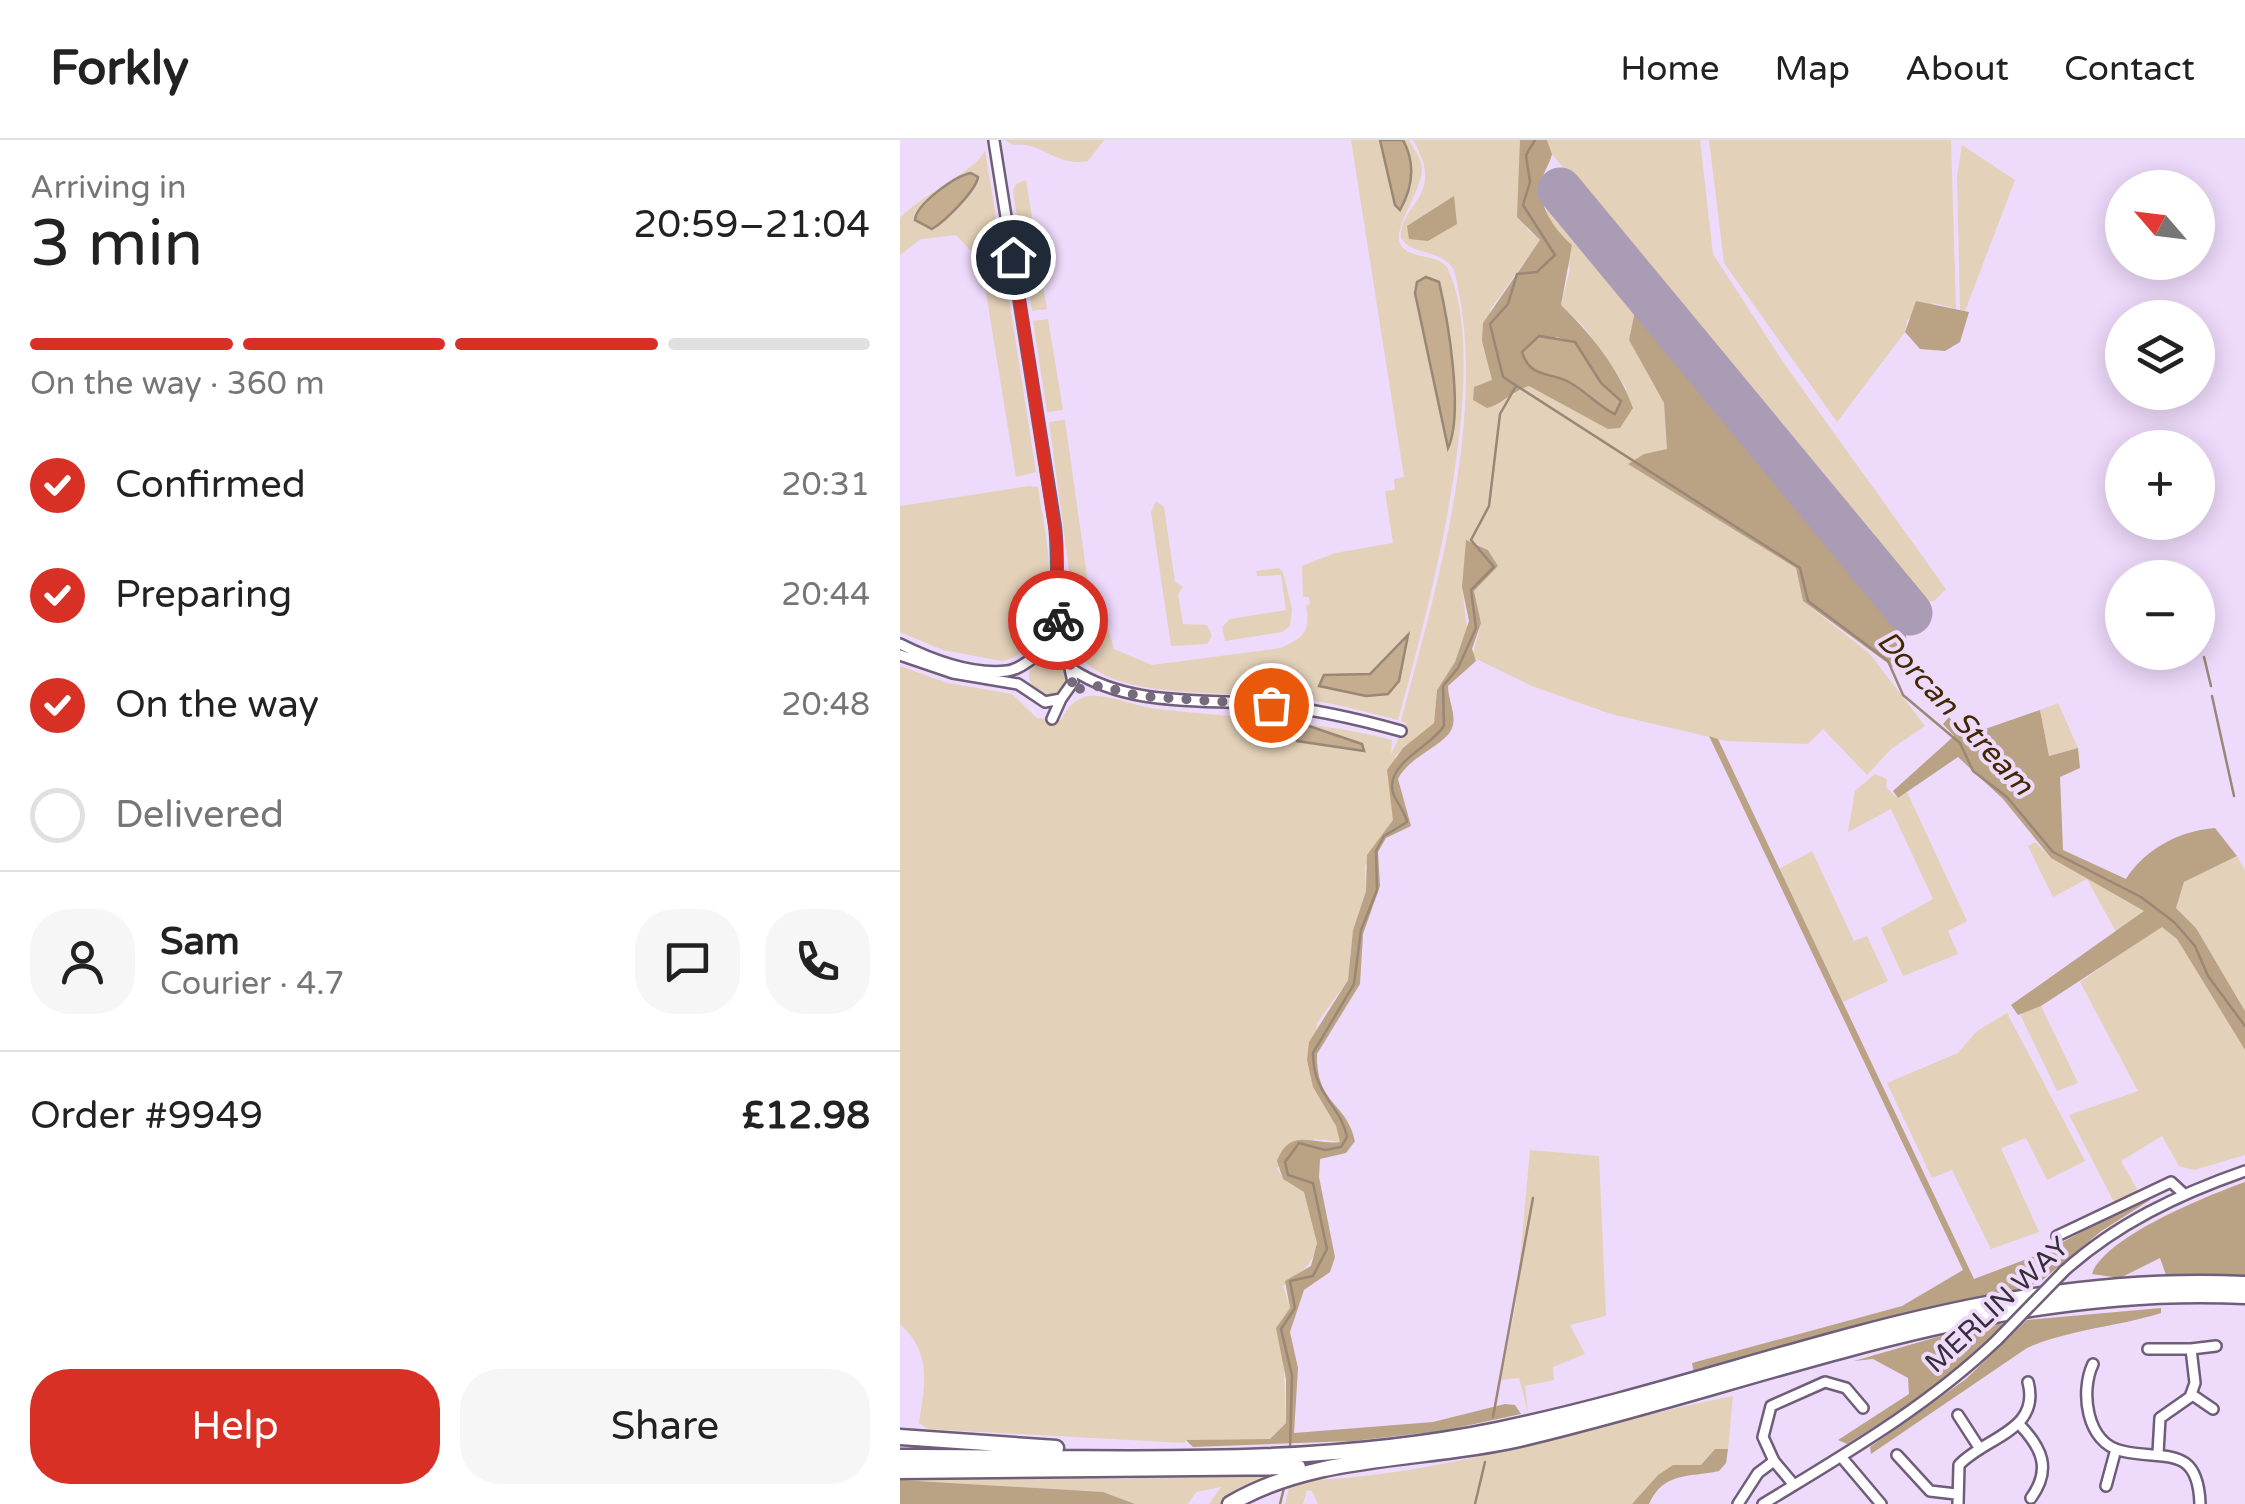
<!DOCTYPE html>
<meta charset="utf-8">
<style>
:root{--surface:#fff;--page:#f6f6f6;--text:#222;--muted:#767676;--line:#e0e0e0;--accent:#d93025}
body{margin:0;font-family:"Varela Round",sans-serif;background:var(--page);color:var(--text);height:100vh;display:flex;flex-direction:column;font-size:38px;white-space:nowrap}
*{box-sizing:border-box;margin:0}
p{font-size:32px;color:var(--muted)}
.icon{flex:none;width:55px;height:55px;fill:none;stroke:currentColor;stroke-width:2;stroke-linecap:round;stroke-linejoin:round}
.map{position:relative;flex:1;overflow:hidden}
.side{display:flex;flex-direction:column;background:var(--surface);width:900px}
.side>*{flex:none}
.needle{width:65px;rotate:298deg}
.controls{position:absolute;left:1205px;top:30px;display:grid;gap:20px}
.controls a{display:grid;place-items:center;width:110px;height:110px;border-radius:50%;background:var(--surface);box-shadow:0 5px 25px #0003;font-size:50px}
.pin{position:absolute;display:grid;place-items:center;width:85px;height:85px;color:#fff;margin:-42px;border:5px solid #fff;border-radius:50%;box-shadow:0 2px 10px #0007}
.courier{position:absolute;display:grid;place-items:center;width:100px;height:100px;margin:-50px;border:8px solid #d93025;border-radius:50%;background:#fff;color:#222;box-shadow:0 2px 12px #0007}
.summary em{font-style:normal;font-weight:600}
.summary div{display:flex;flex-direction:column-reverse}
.summary{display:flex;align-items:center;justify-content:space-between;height:170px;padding:0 30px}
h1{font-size:65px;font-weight:600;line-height:75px}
.bar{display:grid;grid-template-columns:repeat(4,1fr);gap:15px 10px;align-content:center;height:120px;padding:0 30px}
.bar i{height:12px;border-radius:8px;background:var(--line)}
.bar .selected{background:var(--accent)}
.bar p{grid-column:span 4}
.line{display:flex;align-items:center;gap:25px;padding:0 30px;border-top:2px solid var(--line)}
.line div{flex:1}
.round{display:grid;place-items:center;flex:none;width:105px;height:105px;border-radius:40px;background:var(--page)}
ol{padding:0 30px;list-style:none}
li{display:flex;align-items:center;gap:30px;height:110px}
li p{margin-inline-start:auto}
li .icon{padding:10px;border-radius:50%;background:var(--accent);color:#fff;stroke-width:4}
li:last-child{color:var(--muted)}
li i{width:55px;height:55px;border:5px solid var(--line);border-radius:50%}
.primary-button{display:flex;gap:20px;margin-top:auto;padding:20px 30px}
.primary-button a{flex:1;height:115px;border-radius:40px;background:var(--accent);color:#fff;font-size:40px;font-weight:600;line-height:115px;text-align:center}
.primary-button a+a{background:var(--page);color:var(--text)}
header{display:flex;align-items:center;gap:60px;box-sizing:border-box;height:140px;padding:0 50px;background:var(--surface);border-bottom:2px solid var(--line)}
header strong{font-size:48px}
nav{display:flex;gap:55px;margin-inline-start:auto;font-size:35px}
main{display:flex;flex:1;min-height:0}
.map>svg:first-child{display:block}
.green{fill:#e3d1b9;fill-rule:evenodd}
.forest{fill:#baa285;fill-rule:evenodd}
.water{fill:#c5ad90;stroke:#9a8776;stroke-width:2.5}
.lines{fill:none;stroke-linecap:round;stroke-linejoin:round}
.stream{stroke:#9a8776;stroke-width:2.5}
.runway{stroke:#ab9cb6;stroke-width:45}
.minor-casing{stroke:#6f5e7a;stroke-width:14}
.highway-casing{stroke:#6f5e7a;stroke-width:19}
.minor{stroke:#fff;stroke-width:9}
.highway{stroke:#fff;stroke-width:14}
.minor-bridge-casing{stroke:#6f5e7a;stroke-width:14;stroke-linecap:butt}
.minor-bridge{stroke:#fff;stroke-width:9}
.done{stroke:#766b7e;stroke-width:10;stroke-dasharray:0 18}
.route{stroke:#d93025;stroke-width:12}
.labels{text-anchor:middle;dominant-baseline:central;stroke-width:8;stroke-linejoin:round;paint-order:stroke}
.street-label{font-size:28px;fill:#362f3b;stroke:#eedafb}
.water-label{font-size:30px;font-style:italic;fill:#412800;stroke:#eedafb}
</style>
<header>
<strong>Forkly</strong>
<nav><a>Home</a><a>Map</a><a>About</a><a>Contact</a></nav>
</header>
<main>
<section class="side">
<div class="summary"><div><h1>3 min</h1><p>Arriving in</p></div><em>20:59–21:04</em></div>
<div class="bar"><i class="selected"></i><i class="selected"></i><i class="selected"></i><i></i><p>On the way · 360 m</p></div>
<ol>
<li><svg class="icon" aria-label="check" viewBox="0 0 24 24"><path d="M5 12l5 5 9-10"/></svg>Confirmed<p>20:31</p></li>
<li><svg class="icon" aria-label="check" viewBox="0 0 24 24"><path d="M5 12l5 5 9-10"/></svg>Preparing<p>20:44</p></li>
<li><svg class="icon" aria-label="check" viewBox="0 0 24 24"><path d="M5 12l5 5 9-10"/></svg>On the way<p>20:48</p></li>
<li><i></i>Delivered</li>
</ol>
<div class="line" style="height:180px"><a class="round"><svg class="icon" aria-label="person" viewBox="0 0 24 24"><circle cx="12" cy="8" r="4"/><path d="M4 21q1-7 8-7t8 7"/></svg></a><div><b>Sam</b><p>Courier · 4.7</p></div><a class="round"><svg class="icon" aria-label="chat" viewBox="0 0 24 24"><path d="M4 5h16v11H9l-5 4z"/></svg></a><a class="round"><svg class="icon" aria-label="phone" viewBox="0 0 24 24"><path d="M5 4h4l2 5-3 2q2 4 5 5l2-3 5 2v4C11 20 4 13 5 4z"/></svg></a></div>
<div class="line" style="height:130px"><div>Order #9949</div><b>£12.98</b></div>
<div class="primary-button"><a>Help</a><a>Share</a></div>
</section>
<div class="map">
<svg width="1345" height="1364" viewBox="0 0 1345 1364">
<rect width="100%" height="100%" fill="#eedafb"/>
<path class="green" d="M105,0H204L188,21C154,27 142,1 113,5Z
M451,0H480L497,69L503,67L512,26L503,0H509C514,9 521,18 522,29C522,53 486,95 504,109C517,119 535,114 547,127C595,225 527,476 498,580C463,571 429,562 393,557C339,551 232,560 190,526C170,509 169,486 171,463H201L214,509L252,525L381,508C403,497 411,493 406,466L410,464L409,457H403L402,426L435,413L493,403L485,351L495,350L494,339L504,337ZM540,144L550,217V306H546L515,149L516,145ZM508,495L499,541L488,554L466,556L421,547L440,534H470Z
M513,0H620L627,89L640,100L590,170L587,219L592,240L577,261L587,268C600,266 612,252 629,246L720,288L726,248L684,187L661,165L670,129L647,74L644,50L736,166L729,200L764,263L768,309L744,314L729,324L896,428L903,461L970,514L1025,586L991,609L967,635L923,589L908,604L827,601L711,574L632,546L572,517L581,483L574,451L598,426L588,410L577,404L562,447L567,490L555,522L537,550L534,583L495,616L493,680L465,726L466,751L453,790L448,840L417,883L413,947L436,986L440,1002L415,999L377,1028L383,1039L404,1052C424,1096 424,1120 383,1146L390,1168L382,1180L386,1283L370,1299L286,1300L285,1303L28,1289L19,1283C25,1244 32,1213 0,1184V526L47,543L112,554L137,578L161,580C167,568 175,558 189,556C210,554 235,567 257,569C339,578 411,580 492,600L491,614L506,583L501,581C537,446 590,268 554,130C541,108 514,117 501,98C499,63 547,57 513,0Z
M647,0H800L813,114L883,222L1046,449L1034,461H1015L652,14Z
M809,0H1051L1056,169L1034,163L1007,180L1005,192L937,282L824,123Z
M1062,5L1115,40L1065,171L1060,170L1057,36Z
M85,11L101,108L74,114L56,95L21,99L0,115V78C21,55 74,32 85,11Z
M660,33L1017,470L1016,482L1007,484L1000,478L652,53L648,40Z
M126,40L147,169L132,171L113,51L116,44Z
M100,126L104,127L136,332L116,337L84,141L87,129Z
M148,179L163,270L147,272L133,181Z
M165,280L188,443L170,437L149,282Z
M129,346L138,347C145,399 174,503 102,521L43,510L0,492V366Z
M256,361L264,367L275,442L283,447L278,454L283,484L307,485L312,496L307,504L271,506L251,372Z
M379,428L383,432L392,469L390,486L382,492L325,501L322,487L330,479L386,470L381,435L357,436L356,431Z
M129 535a20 20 0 1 1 40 0a20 20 0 1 1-40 0Z
M1158,563L1178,608L1149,616L1140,570Z
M975,634L987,639L986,647L997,658L1007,652L1067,781L1048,791L1058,814L1003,836L981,788L1033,759L991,669L948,692L955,651Z
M1135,702L1151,718L1244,771L1216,792L1187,739L1153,757L1128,706Z
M912,711L954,801L967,796L988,841L943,862L879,729Z
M1337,716L1345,730V871L1296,788L1276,768L1284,742Z
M1262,786L1277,799L1345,910V1015L1294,1030L1279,1026L1262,996L1221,1021L1238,1051L1214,1062L1169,975L1238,951L1180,842Z
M1141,866L1178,943L1157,951L1120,874Z
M1107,873L1185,1021L1147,1040L1126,998L1101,1008L1139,1092L1091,1109L1052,1030L1032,1038L987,943L1058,913L1077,891Z
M630,1010L699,1016L706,1176L670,1185L685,1214L653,1227L654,1240L625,1246L628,1272L619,1238L601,1240L616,1163Z
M833,1256L828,1309H815L801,1325C753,1334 768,1332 732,1364H418L412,1351L407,1350L403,1364H385L391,1341C544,1338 686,1285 833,1256Z
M341,1333L370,1336L319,1364H309L321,1347L296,1352L288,1364H235L203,1352L0,1340V1335L224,1339Z"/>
<path class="forest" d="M620,0H647L652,14C650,23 645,29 643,37C636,64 653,88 672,105L661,165C691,194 719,229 733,268L720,288L708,289L629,246C611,252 600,266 587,268L573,260L574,247L592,240L582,201L583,183L640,100L617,77ZM656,197L675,202L701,243L721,261L715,274L665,240L625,222Z
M554,56L557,84L528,101L509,99L507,86Z
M1016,161L1069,172L1060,202L1045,211L1020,209L1005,192Z
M736,166L1006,494L1007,516L993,527L903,461L896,428L728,324L744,314L767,309L764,263L729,200Z
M566,400L588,410L598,426L574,451L581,483L572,509L576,521L548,546C548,560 557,575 552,588C546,605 509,616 498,639L511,686L486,698L478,712L480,746L463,794L460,844L417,914C416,965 447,962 455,1001L446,1013L420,1019L419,1037L435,1117L430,1132L404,1150L390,1192L398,1228L394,1293L533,1282L605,1264L615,1265L621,1274L542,1291L453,1301L293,1307L286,1300L370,1299L386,1283V1239L376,1188L390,1168L385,1141L411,1126L417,1103L404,1052L383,1039L377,1021C391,986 413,1006 440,1002L436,986L413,947L407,920L409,902L448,840L453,790L466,751L467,715L493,680L487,630L503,608L534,583L537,550L555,522L569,481L562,447Z
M1140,570L1149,616L1178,608L1180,628L1160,637L1163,710L1226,739C1245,709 1279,691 1315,688L1337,716L1284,742L1276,768L1296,788L1345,871V910L1277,799L1262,787L1141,866L1118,875L1111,865L1244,771L1151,718L1103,659L1058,617L998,658L993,651L1054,596L1043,584L1049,577L1065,596Z
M809,596L818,599L1074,1139L1140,1114L1250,1056V1060L1200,1092L1140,1142L1121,1149L1013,1172L794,1233L792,1223L1002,1166L1063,1130Z
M1345,1042V1137L1266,1135L1260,1118L1220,1138L1192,1134C1204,1097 1309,1055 1345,1042Z
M1261,1168V1173C1217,1187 1170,1189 1127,1208L971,1314L970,1307L1066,1239L1127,1180Z
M1082,1184H1106L1030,1252L947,1304L938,1300L1009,1254L1008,1238L973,1219L954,1221Z
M815,1309H828L826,1323L819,1331C788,1338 764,1331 749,1364H732L758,1335L773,1325H801Z
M0,1340L203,1352L235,1364H0Z"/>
<path class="water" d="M480,0H503C516,24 513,47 500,70L495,65Z
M71,33L78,37C76,51 44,82 32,89L15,80C16,64 55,36 71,33Z
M526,137L539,142C548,180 564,274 548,308L515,153L517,142Z
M639,196L675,202L701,243L721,261L715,274C699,267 685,250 667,241C649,232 630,238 622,212Z
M508,495L499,541L488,554L466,556L419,546L424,535L470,534Z
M403,584L462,604L464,611L397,601L391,591L395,585Z"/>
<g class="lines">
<path class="stream" d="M635,0L626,15L630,42L623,65L655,115L637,132L617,134L608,164L590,184L603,237L900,428L908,461L988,521L1003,555L1060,603L1073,631L1107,657L1153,712L1241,757L1274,782L1295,806L1308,836L1345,886
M1304,517L1311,546
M1312,556L1334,656
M593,1277L633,1058
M390,1310L392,1235L381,1189L395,1168L390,1141L413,1136L427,1109L413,1043L388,1035L385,1022L399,1003L425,1010L441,1007L447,997C441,965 413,956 413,913L454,844L461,790L477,750L476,711L484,696L507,682C505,669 491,658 492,645C494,619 531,606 544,586L543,546L558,528L576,488L571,450L594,427L571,400L589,366L600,274L616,246
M380,1364L384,1348
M575,1364L585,1322"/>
<path class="runway" d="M660,50L1010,473"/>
<g class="minor-casing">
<path id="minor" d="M94,1L155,386C160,429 152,475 165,516
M0,504C30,519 72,535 107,531C132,528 142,496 168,520L173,542L161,559L145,562L118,544L53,533L0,515
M140,512L157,486
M173,530C232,568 304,558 371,565C415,569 458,579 501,591
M152,579L161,559
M1157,1096L1271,1042L1284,1054
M1164,1131C1216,1084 1279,1054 1345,1031
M1248,1209H1291L1295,1243L1290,1257L1260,1278L1258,1313
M1291,1209L1316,1206
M1193,1224C1180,1251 1186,1303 1222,1311C1263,1321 1298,1303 1300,1364
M1291,1254L1313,1269
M1058,1275L1080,1309
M1119,1284C1142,1308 1152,1329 1131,1358
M997,1315L1030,1351L1056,1354
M943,1319L981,1364
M874,1321L894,1345
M1206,1346L1216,1309
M838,1364L858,1333L874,1321L863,1297L871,1266L925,1242L946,1248L963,1268
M863,1364C945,1314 1027,1267 1097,1200
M1058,1364L1059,1325C1085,1297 1141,1291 1128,1242"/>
</g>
<g class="highway-casing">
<path id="highway" d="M0,1297L156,1308
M0,1317C198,1316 403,1330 597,1290C856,1236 1071,1131 1345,1144
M0,1331L398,1327
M330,1364C414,1314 520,1321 615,1300C861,1243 1087,1143 1345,1156"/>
</g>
<use href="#minor" class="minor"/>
<use href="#highway" class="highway"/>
<g class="minor-bridge-casing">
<path id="minor-bridge" d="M1097,1200L1164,1131"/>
</g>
<use href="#minor-bridge" class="minor-bridge"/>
</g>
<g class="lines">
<path class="done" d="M158,480L140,512C165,508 179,526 170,550L200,546L240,556L371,565"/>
<path class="route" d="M113,117L157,404L158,480"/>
</g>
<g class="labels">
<g class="street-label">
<text transform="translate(1097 1165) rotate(-43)">MERLIN WAY</text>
</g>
<g class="water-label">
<text transform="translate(1055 573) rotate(47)">Dorcan Stream</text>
</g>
</g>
</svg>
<div class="controls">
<a><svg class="needle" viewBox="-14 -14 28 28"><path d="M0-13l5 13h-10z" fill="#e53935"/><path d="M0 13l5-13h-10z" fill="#767676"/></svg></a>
<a><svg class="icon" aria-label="layers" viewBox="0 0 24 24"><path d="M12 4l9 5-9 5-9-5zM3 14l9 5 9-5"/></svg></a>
<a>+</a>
<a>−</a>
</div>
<div class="pin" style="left:371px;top:565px;background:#ea580c"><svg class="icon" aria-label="bag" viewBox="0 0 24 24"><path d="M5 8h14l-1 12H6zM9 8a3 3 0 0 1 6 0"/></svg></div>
<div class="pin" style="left:113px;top:117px;background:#1f2937"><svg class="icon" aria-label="home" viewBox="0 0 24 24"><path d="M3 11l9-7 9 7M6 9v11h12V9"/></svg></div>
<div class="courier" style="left:158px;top:480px"><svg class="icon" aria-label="bike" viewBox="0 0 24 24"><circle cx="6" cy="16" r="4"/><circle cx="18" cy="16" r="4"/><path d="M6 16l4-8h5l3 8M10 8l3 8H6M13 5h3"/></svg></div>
</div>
</main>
